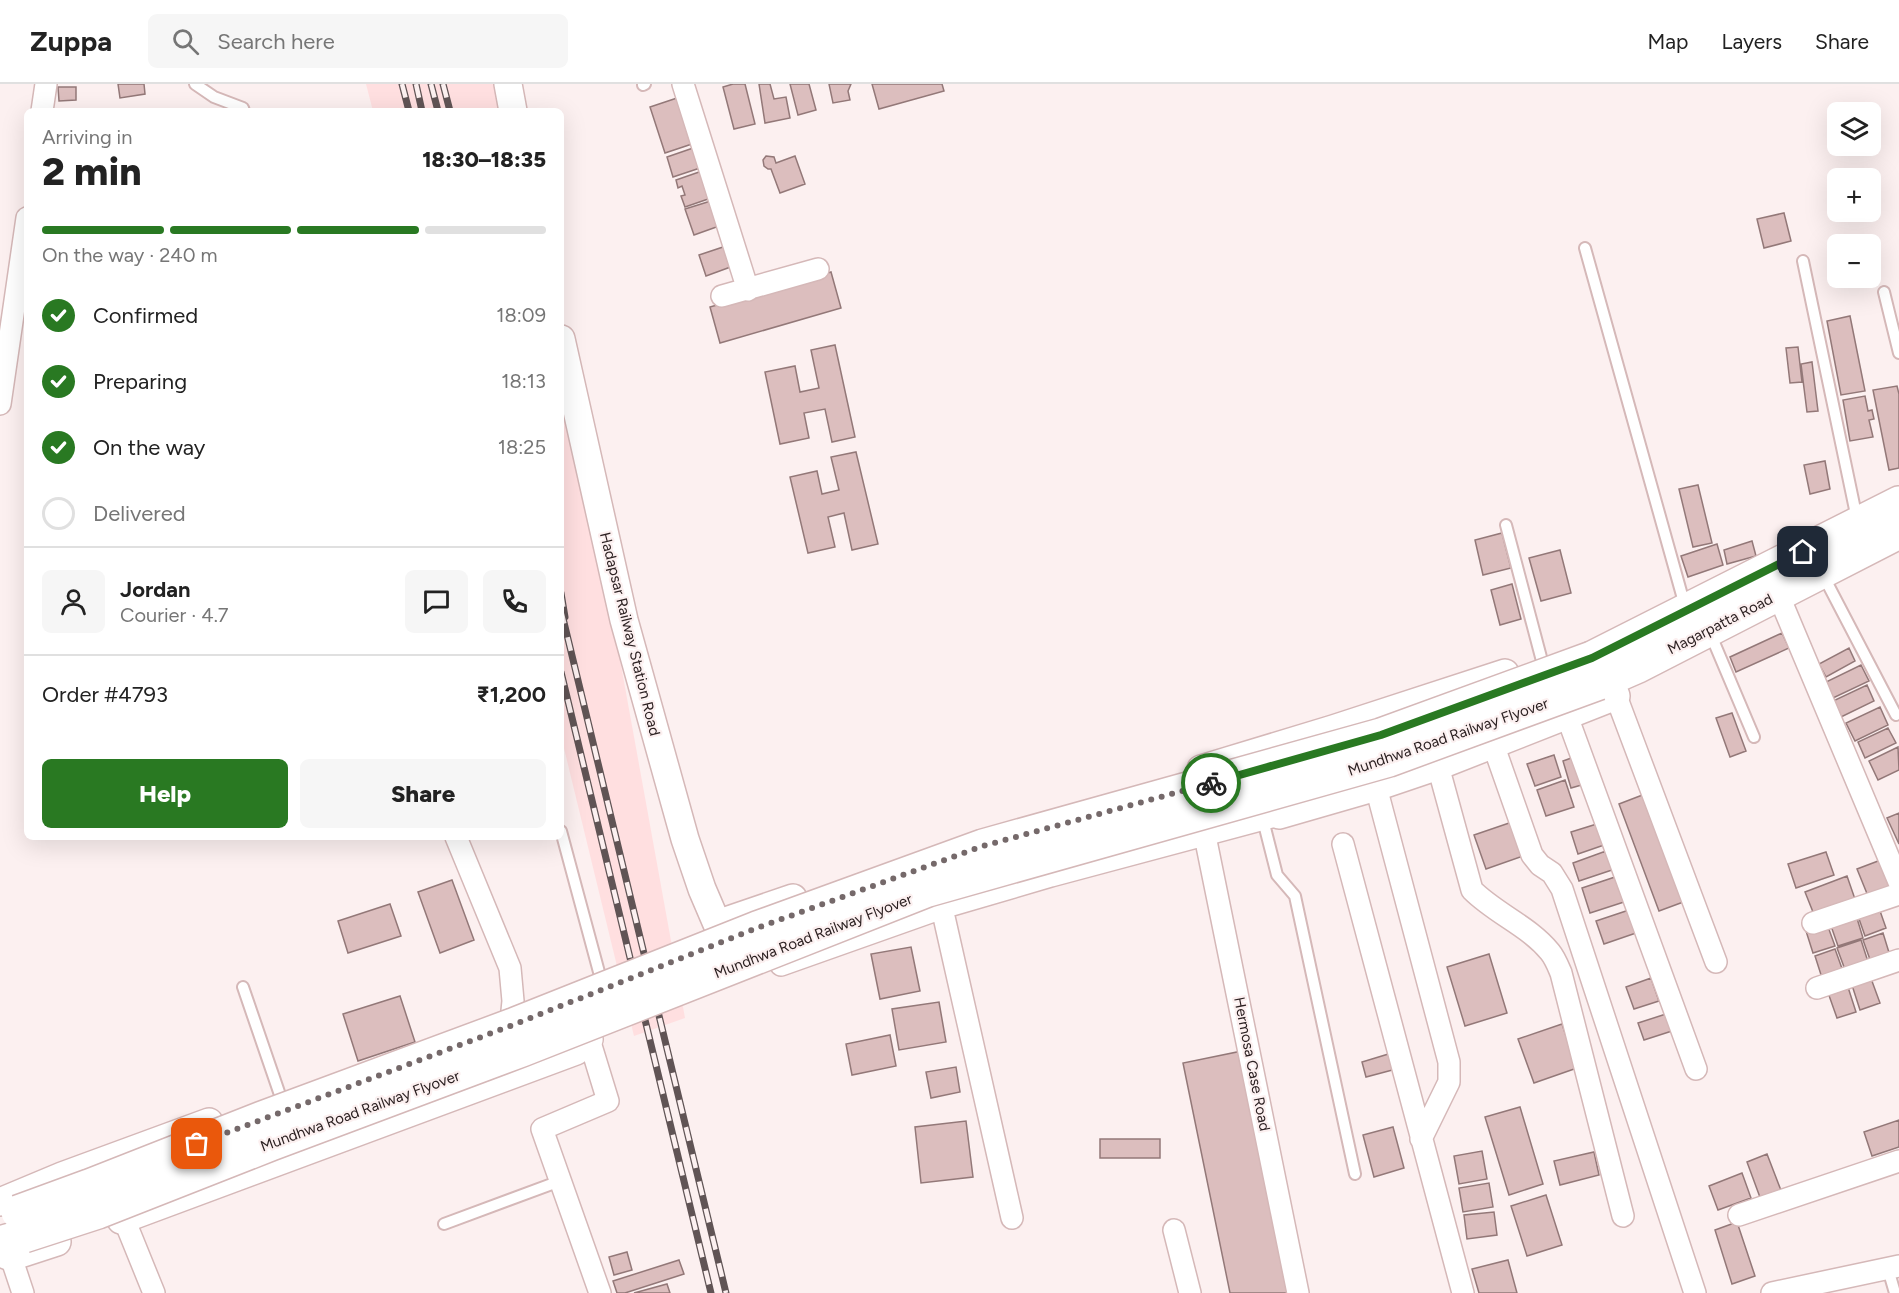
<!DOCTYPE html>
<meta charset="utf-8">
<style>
:root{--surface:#fff;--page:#f6f6f6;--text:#222;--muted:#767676;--line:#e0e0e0;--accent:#297922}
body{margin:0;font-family:Figtree,sans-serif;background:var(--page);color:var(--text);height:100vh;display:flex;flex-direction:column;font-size:22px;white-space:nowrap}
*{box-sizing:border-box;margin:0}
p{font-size:20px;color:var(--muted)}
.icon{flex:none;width:33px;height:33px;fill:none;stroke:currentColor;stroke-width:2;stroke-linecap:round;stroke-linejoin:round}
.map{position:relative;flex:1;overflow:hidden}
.panel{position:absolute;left:24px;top:24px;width:540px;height:732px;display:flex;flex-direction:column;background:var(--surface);border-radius:9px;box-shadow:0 6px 24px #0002}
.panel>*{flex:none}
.fabs{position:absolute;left:1827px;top:18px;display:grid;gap:12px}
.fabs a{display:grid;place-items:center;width:54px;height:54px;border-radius:9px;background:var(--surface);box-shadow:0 6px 24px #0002;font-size:30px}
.pin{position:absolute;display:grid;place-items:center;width:51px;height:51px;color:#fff;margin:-26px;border-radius:12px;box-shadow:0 3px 9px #0006}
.courier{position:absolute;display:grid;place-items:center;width:60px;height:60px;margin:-30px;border:4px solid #297922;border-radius:50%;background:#fff;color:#222;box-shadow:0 2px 8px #0007}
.head em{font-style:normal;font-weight:800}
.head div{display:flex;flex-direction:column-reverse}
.head{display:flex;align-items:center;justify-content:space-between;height:102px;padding:0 18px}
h1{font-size:39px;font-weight:800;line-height:45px}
.bar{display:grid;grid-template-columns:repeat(4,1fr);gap:9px 6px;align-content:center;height:72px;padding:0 18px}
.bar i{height:8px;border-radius:4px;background:var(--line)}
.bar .on{background:var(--accent)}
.bar p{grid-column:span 4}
.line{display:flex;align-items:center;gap:15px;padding:0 18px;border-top:2px solid var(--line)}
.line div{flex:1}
.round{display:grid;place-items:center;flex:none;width:63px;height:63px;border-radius:9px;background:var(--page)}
ol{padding:0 18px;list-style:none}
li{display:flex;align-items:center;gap:18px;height:66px}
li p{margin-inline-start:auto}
li .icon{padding:6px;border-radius:50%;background:var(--accent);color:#fff;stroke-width:4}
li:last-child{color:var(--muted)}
li i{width:33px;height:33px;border:3px solid var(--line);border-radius:50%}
.button{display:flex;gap:12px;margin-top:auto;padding:12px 18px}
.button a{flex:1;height:69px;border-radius:9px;background:var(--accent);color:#fff;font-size:24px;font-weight:800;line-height:69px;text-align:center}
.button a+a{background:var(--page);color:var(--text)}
header{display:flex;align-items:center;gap:36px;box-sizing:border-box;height:84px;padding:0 30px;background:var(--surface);border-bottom:2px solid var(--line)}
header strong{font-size:28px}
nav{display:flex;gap:33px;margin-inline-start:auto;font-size:21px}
.search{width:420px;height:54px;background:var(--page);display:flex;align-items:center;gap:15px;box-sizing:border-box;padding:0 21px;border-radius:9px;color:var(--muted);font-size:22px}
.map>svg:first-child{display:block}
.built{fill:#ffdfe0}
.building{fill:#dcbebe;stroke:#937878;stroke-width:1.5}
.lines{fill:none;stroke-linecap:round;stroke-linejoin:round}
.service-casing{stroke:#d5b8b8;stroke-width:14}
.minor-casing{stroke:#d5b8b8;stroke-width:24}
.tertiary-casing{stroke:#d5b8b8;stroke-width:30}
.trunk-casing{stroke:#d5b8b8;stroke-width:36}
.service{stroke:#fff;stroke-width:10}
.minor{stroke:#fff;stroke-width:21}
.tertiary{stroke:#fff;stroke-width:27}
.trunk{stroke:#fff;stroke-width:33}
.rail-casing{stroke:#605455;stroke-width:7}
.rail{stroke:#fcf0f0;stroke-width:4.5;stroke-dasharray:14;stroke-linecap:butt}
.trunk-bridge-casing{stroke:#d5b8b8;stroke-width:36;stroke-linecap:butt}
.trunk-bridge{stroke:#fff;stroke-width:33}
.done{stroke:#75696a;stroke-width:6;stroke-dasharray:0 10.8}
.route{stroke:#297922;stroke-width:8}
.labels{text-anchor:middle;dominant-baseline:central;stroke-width:4.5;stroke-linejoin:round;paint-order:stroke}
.street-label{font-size:15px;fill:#2c2122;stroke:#fcf0f0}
</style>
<header>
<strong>Zuppa</strong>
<div class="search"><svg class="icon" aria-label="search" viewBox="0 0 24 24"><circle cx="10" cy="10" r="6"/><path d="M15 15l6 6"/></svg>Search here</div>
<nav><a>Map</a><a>Layers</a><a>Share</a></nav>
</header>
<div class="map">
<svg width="1899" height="1209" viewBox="0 0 1899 1209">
<rect width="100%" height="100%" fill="#fcf0f0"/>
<path class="built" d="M366,0H494L500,27H373Z
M561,303L615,548L685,934L634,952L561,652Z"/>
<path class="building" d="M118,0H144L145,10L120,14Z
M733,0H745L755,40L734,45L723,3Z
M759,0H770L774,15L786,13L790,34L765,39Z
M790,0H809L816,26L798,31Z
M829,0H851L848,7L850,16L833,19Z
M872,0H942L944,7L879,25Z
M58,3H76V16L59,17Z
M683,12L698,58L665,69L650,23Z
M696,63L703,83L673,93L667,73Z
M766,72L774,73L776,79L795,72L805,100L780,109L771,85H768L764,82L763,76Z
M702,87L711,114L685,123L681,112L685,111L682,102L678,104L676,96Z
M714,116L722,141L694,151L685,125Z
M1784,129L1791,157L1764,164L1757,135Z
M729,161L736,181L706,192L699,171Z
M831,188L841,224L720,259L710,223Z
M1850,232L1865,307L1841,311L1827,237Z
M835,261L855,353L832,358L825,325L804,329L809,354L780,360L765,288L795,282L800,308L819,304L811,266Z
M1798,263L1802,298L1790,299L1786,264Z
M1812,278L1818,327L1807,328L1801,280Z
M1897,302L1899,310V384L1889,386L1873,306Z
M1865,312L1868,327L1872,326L1874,335L1869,336L1873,353L1850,357L1843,316Z
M856,368L878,460L852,466L844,429L828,433L835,463L808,469L790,393L817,387L822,410L839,406L831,373Z
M1825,377L1830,405L1810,410L1804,381Z
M1698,401L1712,459L1693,463L1679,405Z
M1502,449L1511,484L1483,491L1475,456Z
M1752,457L1756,472L1727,480L1724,466Z
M1717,460L1723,481L1688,493L1681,472Z
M1560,466L1571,509L1541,517L1529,474Z
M1512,500L1521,535L1500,541L1491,506Z
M1782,549L1789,564L1736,588L1730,573Z
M1849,564L1855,577L1826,593L1819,580Z
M1861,581L1869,597L1833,614L1826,598Z
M1867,601L1874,617L1841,633L1833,617Z
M1880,623L1888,641L1855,657L1846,639Z
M1732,629L1746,667L1730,673L1716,634Z
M1888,644L1896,659L1865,674L1858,658Z
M1898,663L1899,686L1878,696L1869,677Z
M1554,671L1561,693L1535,702L1527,680Z
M1574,673L1585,700L1571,704L1563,677Z
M1565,696L1574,723L1546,732L1537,706Z
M1645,710L1686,817L1659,827L1619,720Z
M1899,729V760L1887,734Z
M1515,737L1526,771L1486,785L1474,751Z
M1600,739L1607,760L1578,770L1571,748Z
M1606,767L1612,786L1579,797L1573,779Z
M1826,768L1834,791L1796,804L1788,780Z
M1886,774L1897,801L1868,812L1857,785Z
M1847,792L1856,818L1815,833L1805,808Z
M1615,793L1624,818L1590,829L1582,804Z
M452,796L474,856L440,869L418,808Z
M390,820L401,852L348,869L338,837Z
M1879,824L1886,844L1865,852L1858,832Z
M1629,826L1636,849L1604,860L1596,837Z
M1856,831L1863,854L1838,862L1830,839Z
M1827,840L1835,862L1813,869L1806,847Z
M1883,849L1891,875L1872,881L1863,856Z
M1861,856L1870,884L1847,891L1837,864Z
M911,863L920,907L880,915L871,870Z
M1835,865L1844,890L1823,897L1815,872Z
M1489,870L1507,929L1465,942L1447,883Z
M1869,889L1880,919L1860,926L1850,895Z
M1651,894L1659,917L1634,925L1626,903Z
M1846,897L1856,928L1837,934L1826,903Z
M400,912L415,958L358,977L343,930Z
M939,918L946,958L899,966L892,925Z
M1666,930L1672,947L1644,956L1638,939Z
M1562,940L1577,984L1534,999L1518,955Z
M890,951L896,982L852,991L846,960Z
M1242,967L1291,1209H1230L1183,979Z
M1395,968L1400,984L1366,993L1362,978Z
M956,983L960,1008L931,1014L926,988Z
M1520,1023L1543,1100L1509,1111L1485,1033Z
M1899,1036V1063L1872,1072L1864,1048Z
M966,1037L973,1093L921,1099L915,1043Z
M1393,1043L1404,1084L1374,1093L1363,1051Z
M1100,1055H1160V1074H1100Z
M1482,1067L1487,1095L1459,1100L1454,1072Z
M1594,1068L1599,1091L1560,1101L1554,1077Z
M1767,1070L1782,1109L1761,1116L1747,1078Z
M1742,1089L1751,1114L1718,1126L1709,1102Z
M1489,1099L1493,1123L1463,1128L1459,1104Z
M1546,1111L1562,1161L1527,1172L1511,1122Z
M1494,1128L1497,1151L1467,1155L1464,1131Z
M1737,1138L1755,1192L1732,1200L1715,1146Z
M627,1168L632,1186L614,1191L609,1173Z
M679,1176L684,1190L625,1209H617L613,1197Z
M1508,1176L1517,1209H1479L1472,1185Z
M667,1200L670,1209H634Z"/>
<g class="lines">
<g class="service-casing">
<path id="service" d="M195,0L214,13L243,24L244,27
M643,1L645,0
M1585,164L1685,522
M1803,177L1857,435
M1884,208L1899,269
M1506,441L1542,577
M1823,491L1896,631
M1710,549L1754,653
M1263,736L1277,791L1295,812L1355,1090
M561,747L603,903
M243,903L280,1011
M444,1140L560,1097
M1888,1185L1895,1209"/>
</g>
<g class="minor-casing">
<path id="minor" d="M683,0L748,206
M42,27L46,0
M722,212L818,185
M0,320L27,134
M1778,510L1899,798
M1616,612L1716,878
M1567,632L1696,985
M1493,660L1532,771L1540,781L1552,789L1562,805L1695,1209
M1438,682L1472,806C1496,830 1529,842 1550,868C1555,874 1558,882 1561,889L1623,1132
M1376,703L1449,978V998L1421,1055
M1205,752L1298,1209
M456,753L510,884L513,917L512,927
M1343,760L1463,1209
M942,824L1012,1134
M1813,839L1899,810
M781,881L942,824L1051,792L1279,731
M1817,904L1899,876
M589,955L608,1017L542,1045L600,1209
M1739,1131L1899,1077
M124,1135L154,1209
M1174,1146L1190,1209
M11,1173L23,1209
M1772,1209L1899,1182"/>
</g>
<g class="tertiary-casing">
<path id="tertiary" d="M508,0L513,27
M561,255L624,536L685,755L702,805L717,840L793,814
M1201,685L1333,645L1505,589
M1267,688L1279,731L1376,703L1438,682L1616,612L1609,595
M0,1118L62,1092L209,1038
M121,1136L576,967L589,955L578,926
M0,1169L11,1173L57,1158"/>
</g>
<g class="trunk-casing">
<path id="trunk" d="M1592,574L1899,419
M1599,599L1638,582L1899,448
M0,1159L24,1152"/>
</g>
<use href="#service" class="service"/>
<use href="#minor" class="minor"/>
<use href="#tertiary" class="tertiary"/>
<use href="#trunk" class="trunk"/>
<g class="rail-casing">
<path id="rail" d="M402,0L409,27
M416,0L422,27
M431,0L438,27
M443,0L450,27
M561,509L565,533
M561,526L726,1209
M561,588L711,1209"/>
</g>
<use href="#rail" class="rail"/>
<g class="trunk-bridge-casing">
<path id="trunk-bridge" d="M18,1128L89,1102L262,1034L513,941L757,844L983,762L1381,651L1592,574
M24,1152L98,1128L271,1060L522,966L928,806L1389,676L1599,599"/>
</g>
<use href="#trunk-bridge" class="trunk-bridge"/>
</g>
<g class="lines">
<path class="done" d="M197,1060L513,941L757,844L983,762L1211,699"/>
<path class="route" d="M1211,699L1381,651L1592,574L1803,468"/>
</g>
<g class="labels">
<g class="street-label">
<text transform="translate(1720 540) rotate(-27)">Magarpatta Road</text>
<text transform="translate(630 550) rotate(76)">Hadapsar Railway Station Road</text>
<text transform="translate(1448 653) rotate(-19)">Mundhwa Road Railway Flyover</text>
<text transform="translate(813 852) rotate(-21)">Mundhwa Road Railway Flyover</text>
<text transform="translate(1252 980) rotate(79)">Hermosa Case Road</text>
<text transform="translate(360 1027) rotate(-20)">Mundhwa Road Railway Flyover</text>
</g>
</g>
</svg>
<div class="fabs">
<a><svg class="icon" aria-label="layers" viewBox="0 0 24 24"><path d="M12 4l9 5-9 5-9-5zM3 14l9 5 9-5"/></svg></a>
<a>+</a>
<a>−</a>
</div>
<div class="pin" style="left:197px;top:1060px;background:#ea580c"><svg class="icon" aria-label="bag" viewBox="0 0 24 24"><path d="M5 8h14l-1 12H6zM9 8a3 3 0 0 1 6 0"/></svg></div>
<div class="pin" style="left:1803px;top:468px;background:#1f2937"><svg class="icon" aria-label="home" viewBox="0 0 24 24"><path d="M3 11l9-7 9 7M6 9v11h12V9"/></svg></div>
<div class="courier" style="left:1211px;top:699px"><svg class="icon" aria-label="bike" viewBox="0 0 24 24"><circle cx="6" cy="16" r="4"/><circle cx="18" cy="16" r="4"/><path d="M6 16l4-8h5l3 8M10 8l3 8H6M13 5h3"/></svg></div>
<section class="panel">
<div class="head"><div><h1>2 min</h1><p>Arriving in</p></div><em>18:30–18:35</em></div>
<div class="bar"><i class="on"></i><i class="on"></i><i class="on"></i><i></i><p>On the way · 240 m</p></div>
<ol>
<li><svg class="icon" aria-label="check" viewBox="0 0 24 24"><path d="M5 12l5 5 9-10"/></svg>Confirmed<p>18:09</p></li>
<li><svg class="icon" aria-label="check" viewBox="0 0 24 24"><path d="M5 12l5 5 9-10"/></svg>Preparing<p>18:13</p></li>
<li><svg class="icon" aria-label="check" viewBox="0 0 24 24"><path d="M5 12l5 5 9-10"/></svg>On the way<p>18:25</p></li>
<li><i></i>Delivered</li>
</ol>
<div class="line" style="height:108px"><a class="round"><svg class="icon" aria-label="person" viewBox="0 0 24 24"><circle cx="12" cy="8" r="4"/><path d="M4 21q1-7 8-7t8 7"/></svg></a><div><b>Jordan</b><p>Courier · 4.7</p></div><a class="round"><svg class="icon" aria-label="chat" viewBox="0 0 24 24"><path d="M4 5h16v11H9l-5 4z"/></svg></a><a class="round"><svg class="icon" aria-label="phone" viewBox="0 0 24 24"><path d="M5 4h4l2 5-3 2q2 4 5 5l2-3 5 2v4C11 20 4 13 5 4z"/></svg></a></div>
<div class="line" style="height:78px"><div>Order #4793</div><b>₹1,200</b></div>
<div class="button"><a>Help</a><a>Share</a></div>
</section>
</div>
